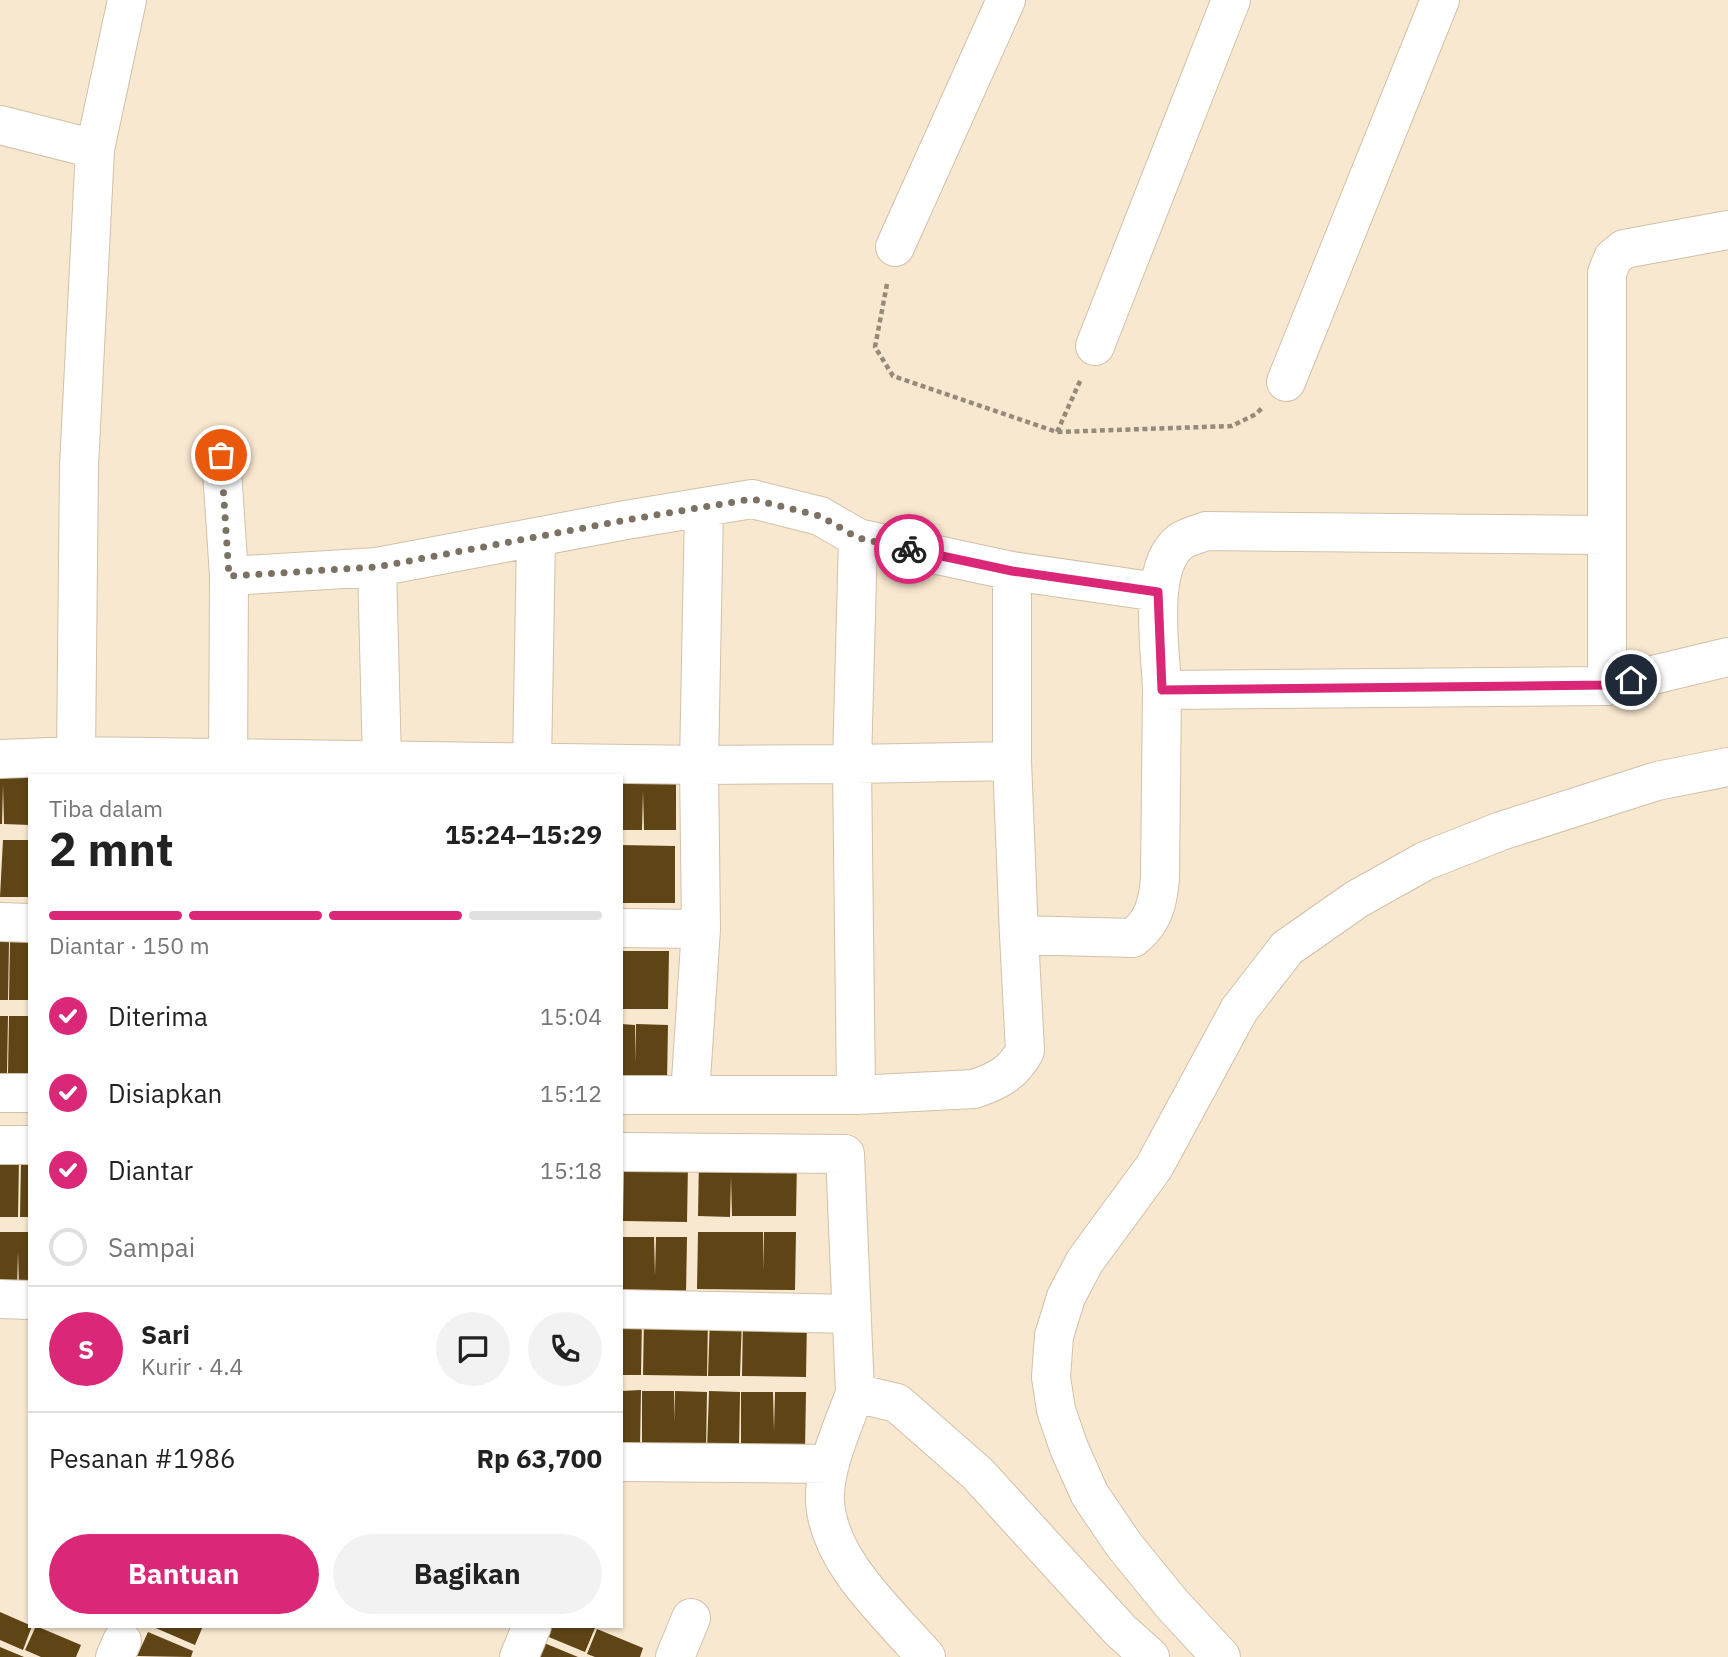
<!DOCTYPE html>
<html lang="id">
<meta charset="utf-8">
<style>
:root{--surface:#fff;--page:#f2f2f2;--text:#222;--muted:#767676;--line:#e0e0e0;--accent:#db2777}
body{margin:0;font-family:"IBM Plex Sans",sans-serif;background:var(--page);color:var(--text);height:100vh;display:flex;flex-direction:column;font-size:26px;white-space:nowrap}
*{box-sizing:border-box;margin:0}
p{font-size:23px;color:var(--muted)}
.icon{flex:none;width:38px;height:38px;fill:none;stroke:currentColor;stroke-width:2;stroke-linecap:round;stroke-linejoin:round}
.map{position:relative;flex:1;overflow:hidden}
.drawer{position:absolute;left:28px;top:774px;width:595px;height:854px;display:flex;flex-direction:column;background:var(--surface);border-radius:0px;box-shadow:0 2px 5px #0004}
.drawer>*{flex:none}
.pin{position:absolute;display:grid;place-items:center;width:60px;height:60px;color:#fff;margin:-30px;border:4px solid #fff;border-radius:50%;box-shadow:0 2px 7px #0007}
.courier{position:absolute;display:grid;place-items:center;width:70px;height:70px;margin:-35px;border:5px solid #db2777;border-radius:50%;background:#fff;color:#222;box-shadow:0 2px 9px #0007}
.headline em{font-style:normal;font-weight:800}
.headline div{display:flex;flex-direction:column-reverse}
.headline{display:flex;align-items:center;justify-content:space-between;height:119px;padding:0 21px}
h1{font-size:46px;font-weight:800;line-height:52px}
.bar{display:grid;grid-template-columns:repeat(4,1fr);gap:10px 7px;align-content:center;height:84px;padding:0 21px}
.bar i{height:9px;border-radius:5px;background:var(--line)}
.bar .on{background:var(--accent)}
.bar p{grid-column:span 4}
.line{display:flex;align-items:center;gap:18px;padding:0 21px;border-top:2px solid var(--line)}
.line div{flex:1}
.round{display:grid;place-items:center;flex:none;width:74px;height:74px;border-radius:37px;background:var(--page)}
ol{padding:0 21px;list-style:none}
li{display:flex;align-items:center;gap:21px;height:77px}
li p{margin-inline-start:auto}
li .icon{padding:7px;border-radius:50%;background:var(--accent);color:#fff;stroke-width:4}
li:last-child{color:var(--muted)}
li i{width:38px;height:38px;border:4px solid var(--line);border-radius:50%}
.button{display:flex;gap:14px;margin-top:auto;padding:14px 21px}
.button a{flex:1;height:80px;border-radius:42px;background:var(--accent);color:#fff;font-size:28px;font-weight:800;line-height:80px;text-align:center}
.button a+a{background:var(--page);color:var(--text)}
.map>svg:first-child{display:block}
.building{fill:#5f4516}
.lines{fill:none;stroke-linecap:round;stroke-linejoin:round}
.minor-casing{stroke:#d1c1a9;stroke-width:40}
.path{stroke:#968b7a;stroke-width:4.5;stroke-dasharray:5 3.5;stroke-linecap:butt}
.minor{stroke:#fff;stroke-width:38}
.done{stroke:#7c7263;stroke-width:7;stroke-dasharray:0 12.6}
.route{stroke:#db2777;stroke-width:9}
</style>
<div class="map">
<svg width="1728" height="1657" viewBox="0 0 1728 1657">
<rect width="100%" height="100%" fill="#f9e8d0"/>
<path class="building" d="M0,766L30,775V825L4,824L3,785L2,824H0Z
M676,772V830H644L643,791L642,830H621V775Z
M3,840H30V897H0Z
M621,845L675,846V903H621Z
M0,942H9L8,1000H0Z
M10,942H30V1000H9Z
M621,951H669L668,1009H621Z
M0,1016H8L7,1073H0Z
M9,1016H30V1073H8Z
M621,1024L635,1025V1063L636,1024L668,1025L667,1083L621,1082Z
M699,1158L797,1159L796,1216H732L731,1177L730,1217L698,1216Z
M0,1159H19L18,1217H0Z
M21,1159H30V1217H20Z
M624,1164H688L687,1222L623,1221Z
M0,1232H30V1290H19L18,1251L17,1290H0Z
M698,1232H763L764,1271V1232H796L795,1290L697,1289Z
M621,1237H654L655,1276L656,1237H687L686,1295L622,1294Z
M621,1317L642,1318L641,1375H621Z
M644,1317L708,1319L707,1376L643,1375Z
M710,1318H742L740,1376H708Z
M743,1319H807L806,1377L742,1376Z
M641,1390L640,1448H621V1391Z
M642,1391H674V1423L675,1391L707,1392L706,1450L642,1449Z
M709,1391L740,1392L739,1450L707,1449Z
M741,1392H773L774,1431L775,1392H806L805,1450H741Z
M0,1612L32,1626L23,1650L0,1640Z
M36,1626L81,1645L76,1657H41L25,1650Z
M151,1626H203L195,1645Z
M542,1626H589L595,1628L585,1652L539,1633Z
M597,1629L643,1648L640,1657H595L587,1654Z
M148,1632L193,1651L191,1657L137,1656Z
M537,1640L578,1657H530Z
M0,1647L24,1657H0Z"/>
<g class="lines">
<g class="minor-casing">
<path id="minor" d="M0,125L95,149
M895,247L1006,0
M1095,346L1231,0
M1286,382L1440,0
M221,455L229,576
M1607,535V273L1613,258L1624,249L1728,230
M858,538L852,764L1012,761
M377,567L382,761
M1012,571V761L1019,935
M1162,690C1161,651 1146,567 1181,541C1187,537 1198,534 1206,531L1607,535V686
M76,756L79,466L95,149L127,0
M0,759L76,756L699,765L704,507
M532,763L536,538
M228,775L229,576L377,567L626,520L752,499L820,516L858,538L1012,571L1158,592
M0,922L30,923
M621,928L701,929
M0,1093H30
M621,1095H856L974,1089C998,1081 1013,1073 1025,1051L1019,935L1133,938C1153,922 1158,904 1160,878L1162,690L1607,686L1728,657
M690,1095L701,929L699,765L852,764L856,1095
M0,1145H30
M621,1152L845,1154L855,1393
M0,1299L30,1300
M621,1309L851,1314
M621,1462L830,1464
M115,1657L122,1641
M519,1657L532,1626
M675,1657L691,1618
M926,1657C888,1613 829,1562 825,1502C823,1468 844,1424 855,1393L897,1403L978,1474L1120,1630L1150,1657
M1221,1657L1172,1604L1124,1545L1090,1495L1069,1448L1056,1410L1051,1377L1054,1336L1066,1297L1085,1261L1154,1167L1239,1010L1287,948L1357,899L1425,861L1501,831L1657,781L1728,767"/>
</g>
<path class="path" d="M887,284L875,347L893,376L1057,432L1232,426L1256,414L1262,408
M1057,432L1081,379"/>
<use href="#minor" class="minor"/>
</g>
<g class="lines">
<path class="done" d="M221,455L229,576L377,567L626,520L752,499L820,516L858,538L909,549"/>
<path class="route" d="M909,549L1012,571L1158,592L1162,690L1607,685L1631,680"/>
</g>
</svg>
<div class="pin" style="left:221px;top:455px;background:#ea580c"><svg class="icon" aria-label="bag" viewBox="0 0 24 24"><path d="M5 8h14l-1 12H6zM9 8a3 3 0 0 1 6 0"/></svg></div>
<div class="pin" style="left:1631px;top:680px;background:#1f2937"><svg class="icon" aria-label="home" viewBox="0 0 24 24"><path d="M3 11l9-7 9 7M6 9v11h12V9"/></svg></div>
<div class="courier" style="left:909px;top:549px"><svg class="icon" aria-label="bike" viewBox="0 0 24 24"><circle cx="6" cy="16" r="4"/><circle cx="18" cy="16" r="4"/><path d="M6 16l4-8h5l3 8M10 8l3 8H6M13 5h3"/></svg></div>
<section class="drawer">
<div class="headline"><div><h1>2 mnt</h1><p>Tiba dalam</p></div><em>15:24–15:29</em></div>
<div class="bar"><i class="on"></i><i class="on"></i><i class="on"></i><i></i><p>Diantar · 150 m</p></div>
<ol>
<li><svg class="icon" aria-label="check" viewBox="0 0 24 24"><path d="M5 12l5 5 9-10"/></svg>Diterima<p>15:04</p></li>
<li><svg class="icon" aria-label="check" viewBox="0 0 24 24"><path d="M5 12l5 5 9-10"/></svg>Disiapkan<p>15:12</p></li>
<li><svg class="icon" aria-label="check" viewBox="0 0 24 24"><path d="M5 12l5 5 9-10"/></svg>Diantar<p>15:18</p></li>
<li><i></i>Sampai</li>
</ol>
<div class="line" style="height:126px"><b class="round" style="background:var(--accent);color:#fff">S</b><div><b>Sari</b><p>Kurir · 4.4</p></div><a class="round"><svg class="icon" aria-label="chat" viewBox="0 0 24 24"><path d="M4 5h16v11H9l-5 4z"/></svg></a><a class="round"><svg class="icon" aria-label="phone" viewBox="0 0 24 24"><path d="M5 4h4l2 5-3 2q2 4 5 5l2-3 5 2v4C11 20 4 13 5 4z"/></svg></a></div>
<div class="line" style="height:91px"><div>Pesanan #1986</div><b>Rp 63,700</b></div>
<div class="button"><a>Bantuan</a><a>Bagikan</a></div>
</section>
</div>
